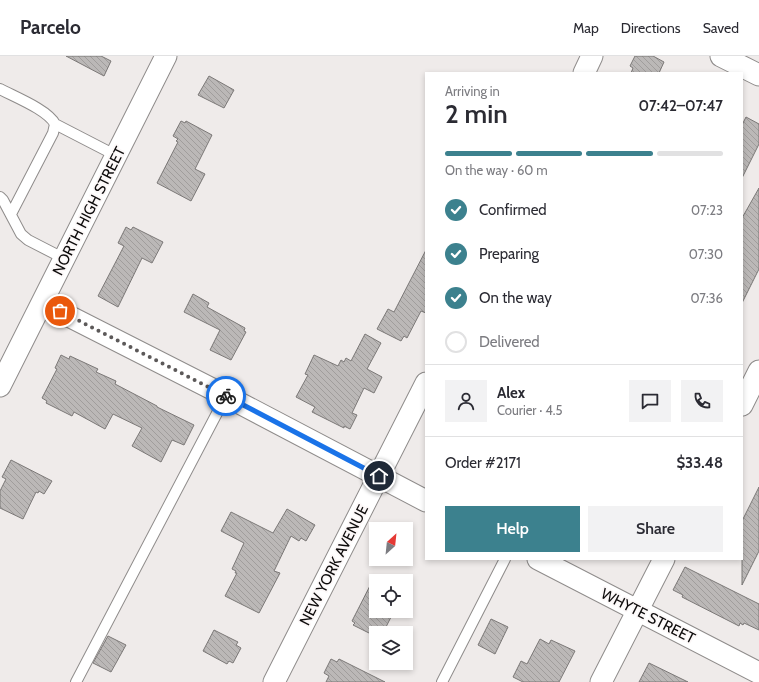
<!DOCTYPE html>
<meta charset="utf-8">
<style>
:root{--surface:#fff;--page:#f2f2f3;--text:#2b2b33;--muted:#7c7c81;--line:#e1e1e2;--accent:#3c818e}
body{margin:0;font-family:Cabin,sans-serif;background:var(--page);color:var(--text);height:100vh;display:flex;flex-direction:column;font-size:15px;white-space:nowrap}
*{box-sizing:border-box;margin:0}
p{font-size:13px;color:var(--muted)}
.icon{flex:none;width:22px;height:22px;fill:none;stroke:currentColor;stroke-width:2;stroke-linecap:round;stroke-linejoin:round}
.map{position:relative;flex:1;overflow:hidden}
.sheet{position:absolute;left:425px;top:16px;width:318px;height:488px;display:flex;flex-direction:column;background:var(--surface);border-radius:0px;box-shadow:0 2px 6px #0003}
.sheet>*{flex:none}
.needle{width:26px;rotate:27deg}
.fabs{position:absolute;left:369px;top:466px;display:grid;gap:8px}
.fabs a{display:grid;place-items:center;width:44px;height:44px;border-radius:0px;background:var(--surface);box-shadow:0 2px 6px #0003;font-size:20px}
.pin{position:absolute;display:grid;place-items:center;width:34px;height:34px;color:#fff;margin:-17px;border:2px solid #fff;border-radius:50%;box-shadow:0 1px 4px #0007}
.courier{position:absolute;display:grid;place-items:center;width:40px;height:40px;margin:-20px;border:3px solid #1a73e8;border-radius:50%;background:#fff;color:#222;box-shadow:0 1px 5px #0007}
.headline em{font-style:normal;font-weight:600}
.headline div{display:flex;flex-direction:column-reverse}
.headline{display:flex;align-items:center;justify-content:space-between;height:68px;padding:0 20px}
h1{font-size:26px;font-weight:600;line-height:30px}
.bar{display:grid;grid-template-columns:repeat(4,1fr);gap:6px 4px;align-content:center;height:48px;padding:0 20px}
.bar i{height:5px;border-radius:3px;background:var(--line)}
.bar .active{background:var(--accent)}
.bar p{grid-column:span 4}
.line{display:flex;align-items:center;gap:10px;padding:0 20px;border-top:1px solid var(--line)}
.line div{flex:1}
.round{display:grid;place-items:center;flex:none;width:42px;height:42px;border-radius:0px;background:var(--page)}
ol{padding:0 20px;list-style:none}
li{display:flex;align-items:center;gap:12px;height:44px}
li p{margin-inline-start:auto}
li .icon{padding:4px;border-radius:50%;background:var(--accent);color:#fff;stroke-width:4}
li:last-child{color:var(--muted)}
li i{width:22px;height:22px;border:2px solid var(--line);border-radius:50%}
.button{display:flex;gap:8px;margin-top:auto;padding:8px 20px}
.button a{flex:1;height:46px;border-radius:0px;background:var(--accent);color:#fff;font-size:16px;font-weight:600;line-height:46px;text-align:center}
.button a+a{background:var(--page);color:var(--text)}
header{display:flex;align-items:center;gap:24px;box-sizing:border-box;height:56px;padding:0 20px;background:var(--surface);border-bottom:1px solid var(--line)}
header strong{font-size:19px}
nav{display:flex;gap:22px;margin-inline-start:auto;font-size:14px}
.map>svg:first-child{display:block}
.building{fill:url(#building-back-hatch);stroke:#7b7877}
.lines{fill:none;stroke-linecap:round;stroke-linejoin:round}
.service-casing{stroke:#8f8c8b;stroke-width:12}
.minor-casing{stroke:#8f8c8b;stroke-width:23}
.service{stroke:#fff;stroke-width:10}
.minor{stroke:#fff;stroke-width:21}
.done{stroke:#5c5959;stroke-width:4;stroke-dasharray:0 7.2}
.route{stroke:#1a73e8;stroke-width:5}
.labels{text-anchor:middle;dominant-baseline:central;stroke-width:3.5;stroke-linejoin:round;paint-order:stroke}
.street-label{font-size:15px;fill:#0d0b0b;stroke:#fcf8f8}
</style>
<header>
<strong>Parcelo</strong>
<nav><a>Map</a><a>Directions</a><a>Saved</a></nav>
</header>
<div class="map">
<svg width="759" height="626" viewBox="0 0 759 626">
<defs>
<pattern id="building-back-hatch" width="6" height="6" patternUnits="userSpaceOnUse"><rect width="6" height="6" fill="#bbb8b7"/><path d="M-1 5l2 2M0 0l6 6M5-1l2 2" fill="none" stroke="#a09d9c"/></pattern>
</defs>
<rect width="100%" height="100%" fill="#efebea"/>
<path class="building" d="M66,0H101L111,5L104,20Z
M635,0H653L664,6L659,17H631L633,12L630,10Z
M209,20L234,34L224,52L198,39Z
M746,61L759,68V88L742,122V69Z
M181,65L185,67L186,65L212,79L195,113L205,118L191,145L157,127L178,86L176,85L178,83L173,80Z
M759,132V213L742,247V162Z
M126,171L131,174L133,171L163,186L152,207L142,202L118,251L98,240L124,190L118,187Z
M426,194V257L421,255L407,282L404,280L401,285L377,273L388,253L394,256Z
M193,238L209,247L207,251L245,272L244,275L246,276L231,304L210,294L220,274L184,256Z
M365,278L381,287L367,313L382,321L374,337L364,332L352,357L357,359L350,373L344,370V372L312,356L315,351L296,341L308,319L305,318L314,299L338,310L341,304L344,306L346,302L351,305Z
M61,299L69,303L70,300L98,313L96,316L116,325L115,328L157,350V351L194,369L184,389L172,384L161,406L132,390L142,372L113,358L105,373L74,356L72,360L46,347L47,345L42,342L57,313L55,312Z
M11,404L52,425L44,438L39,435L38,437L36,436L23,463L0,452V435L6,423L2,421Z
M759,431V495L742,529V465Z
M287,453L315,469L306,485L301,482L299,485L291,480L275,513L274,515L280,517L259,557L225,540L237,517H235L236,515L232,513L244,487L221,475L231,456L273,477Z
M685,511L759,548V574L744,567L743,569L740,567L739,570L682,541L683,539L673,534Z
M376,518V555H394L383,577H369L353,569L355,567L352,565Z
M491,563L508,571L495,598L478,589Z
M214,574L238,586L236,589L241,592L233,607L229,605L227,608L203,595Z
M108,580L126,589L111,616L93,607Z
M540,583L549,588L551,584L575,595L559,626H523L513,621L521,605L527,608Z
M331,603L337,606L339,603L385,626H326L329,620L324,617Z
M649,607L688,626H639Z"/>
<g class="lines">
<g class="service-casing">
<path id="service" d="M0,33C15,41 48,54 55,68L117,100
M0,141L3,144L21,178L28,184L65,203
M11,158L53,77L55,68
M76,626L226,340
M442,626L505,503"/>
</g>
<g class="minor-casing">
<path id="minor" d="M721,0L759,19
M584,17L592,0
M43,247L226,340L426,445
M0,330L166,0
M742,349L759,315
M538,503L759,617
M274,626L426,327
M601,626L664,503"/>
</g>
<use href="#service" class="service"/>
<use href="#minor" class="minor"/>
</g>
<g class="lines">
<path class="done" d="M60,255L226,340"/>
<path class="route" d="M226,340L379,420"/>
</g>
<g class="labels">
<g class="street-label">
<text transform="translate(89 155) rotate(-63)">NORTH HIGH STREET</text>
<text transform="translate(334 509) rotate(-63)">NEW YORK AVENUE</text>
<text transform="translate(648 560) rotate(27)">WHYTE STREET</text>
</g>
</g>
</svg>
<div class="fabs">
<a><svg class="needle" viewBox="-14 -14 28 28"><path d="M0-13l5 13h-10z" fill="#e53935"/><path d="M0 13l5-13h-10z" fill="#7c7c81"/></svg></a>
<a><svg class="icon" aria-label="locate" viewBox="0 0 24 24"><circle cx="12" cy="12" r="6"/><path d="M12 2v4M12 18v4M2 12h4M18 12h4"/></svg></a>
<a><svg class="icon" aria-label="layers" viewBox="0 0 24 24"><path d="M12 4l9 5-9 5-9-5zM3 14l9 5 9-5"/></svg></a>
</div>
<div class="pin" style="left:60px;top:255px;background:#ea580c"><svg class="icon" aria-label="bag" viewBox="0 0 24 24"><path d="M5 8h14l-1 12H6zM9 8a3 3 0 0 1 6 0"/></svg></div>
<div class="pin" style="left:379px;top:420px;background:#1f2937"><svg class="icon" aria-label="home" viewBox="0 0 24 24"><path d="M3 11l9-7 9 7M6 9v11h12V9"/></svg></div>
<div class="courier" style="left:226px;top:340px"><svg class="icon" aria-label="bike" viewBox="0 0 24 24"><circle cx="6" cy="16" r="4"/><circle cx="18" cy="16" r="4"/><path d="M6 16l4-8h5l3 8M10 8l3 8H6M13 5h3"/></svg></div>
<section class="sheet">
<div class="headline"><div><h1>2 min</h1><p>Arriving in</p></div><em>07:42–07:47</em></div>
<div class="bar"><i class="active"></i><i class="active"></i><i class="active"></i><i></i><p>On the way · 60 m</p></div>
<ol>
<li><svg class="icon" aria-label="check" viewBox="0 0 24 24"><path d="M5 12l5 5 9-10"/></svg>Confirmed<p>07:23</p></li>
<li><svg class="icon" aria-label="check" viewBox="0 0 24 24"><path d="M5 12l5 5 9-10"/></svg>Preparing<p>07:30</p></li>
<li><svg class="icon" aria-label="check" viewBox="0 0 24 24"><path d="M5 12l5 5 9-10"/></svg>On the way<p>07:36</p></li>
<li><i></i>Delivered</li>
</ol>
<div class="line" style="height:72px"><a class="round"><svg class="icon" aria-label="person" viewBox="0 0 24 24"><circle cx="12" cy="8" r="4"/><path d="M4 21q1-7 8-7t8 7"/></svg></a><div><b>Alex</b><p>Courier · 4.5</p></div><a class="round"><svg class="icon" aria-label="chat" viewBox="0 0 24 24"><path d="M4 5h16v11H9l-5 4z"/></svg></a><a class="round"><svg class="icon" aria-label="phone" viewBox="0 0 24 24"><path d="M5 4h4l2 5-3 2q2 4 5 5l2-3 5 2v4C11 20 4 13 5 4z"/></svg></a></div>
<div class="line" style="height:52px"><div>Order #2171</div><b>$33.48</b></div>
<div class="button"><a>Help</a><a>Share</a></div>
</section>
</div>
